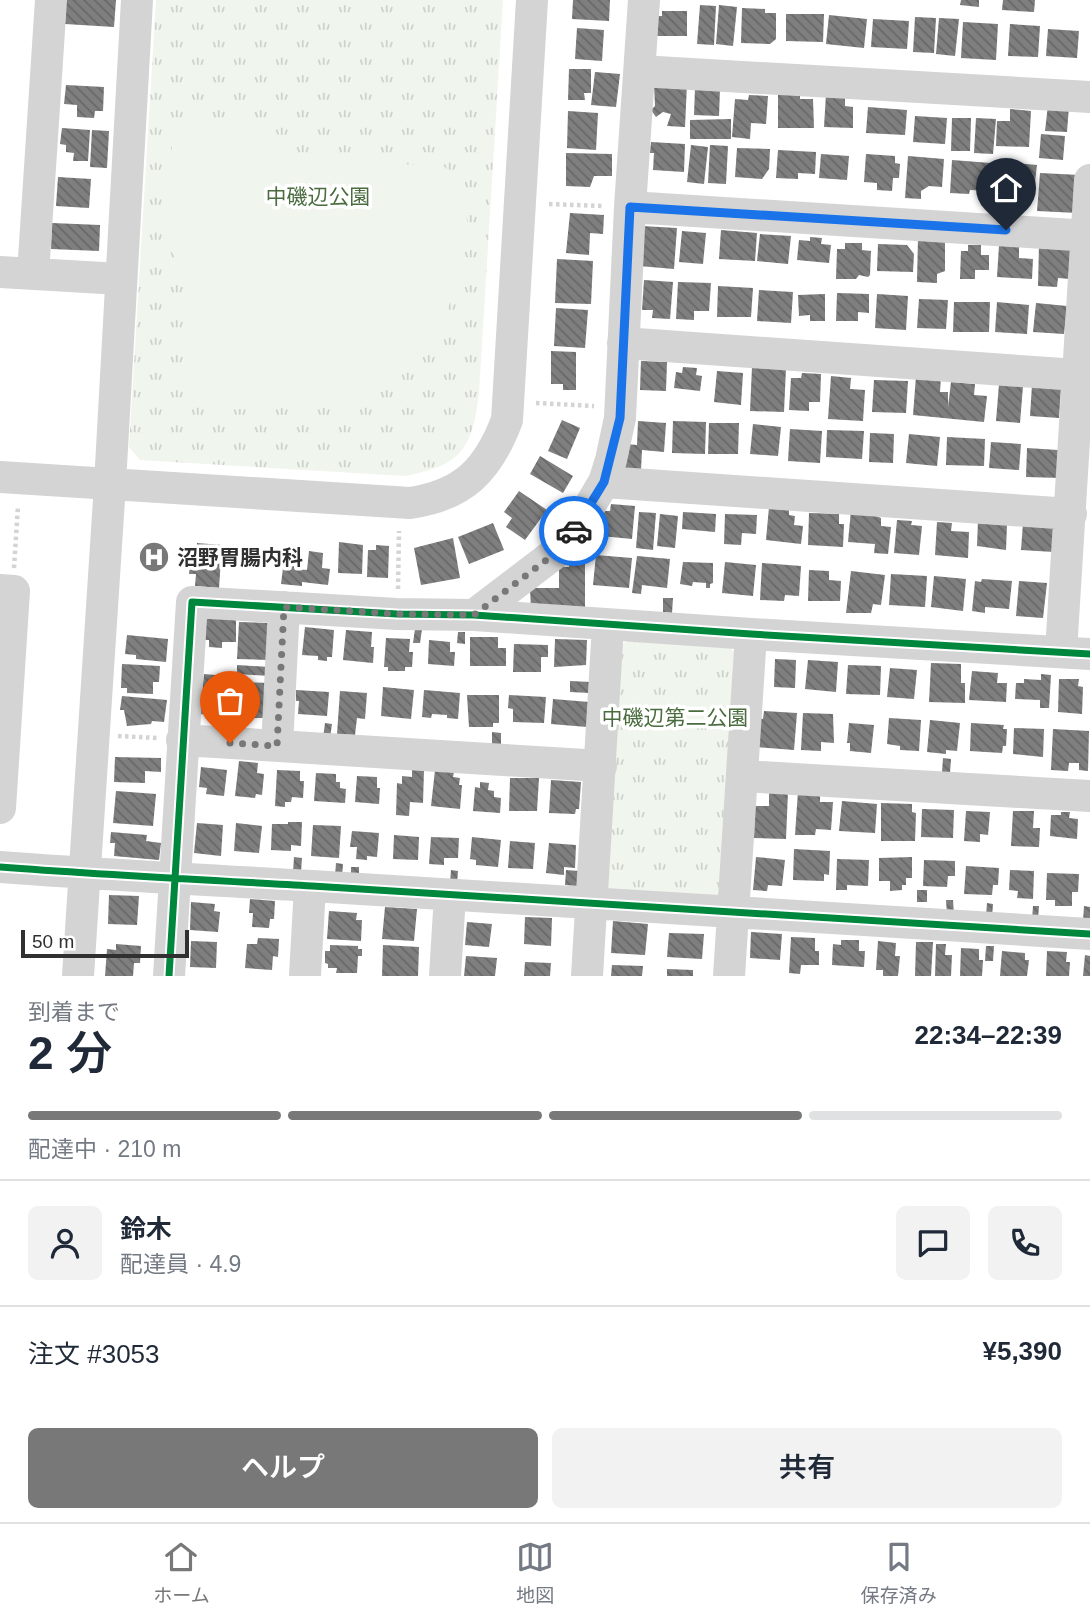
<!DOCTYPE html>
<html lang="ja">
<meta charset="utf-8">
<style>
:root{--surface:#fff;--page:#f2f2f3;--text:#1f2937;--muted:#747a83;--line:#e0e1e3;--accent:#787878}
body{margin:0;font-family:Arial,"Noto Sans JP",sans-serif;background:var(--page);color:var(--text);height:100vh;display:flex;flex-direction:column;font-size:26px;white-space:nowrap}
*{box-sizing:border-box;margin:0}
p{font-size:23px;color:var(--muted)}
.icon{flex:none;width:38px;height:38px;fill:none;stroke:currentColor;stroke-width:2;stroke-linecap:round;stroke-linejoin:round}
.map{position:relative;height:976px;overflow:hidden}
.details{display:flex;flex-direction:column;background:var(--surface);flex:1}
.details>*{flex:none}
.scale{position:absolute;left:21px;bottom:18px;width:168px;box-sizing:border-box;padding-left:7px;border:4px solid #303030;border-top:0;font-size:19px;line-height:24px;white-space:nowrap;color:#303030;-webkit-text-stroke:5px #fff;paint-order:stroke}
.pin{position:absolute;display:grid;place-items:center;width:60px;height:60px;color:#fff;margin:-72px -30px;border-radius:50% 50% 50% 0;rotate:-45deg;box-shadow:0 0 7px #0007}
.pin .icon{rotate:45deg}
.courier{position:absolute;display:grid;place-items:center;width:70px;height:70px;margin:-35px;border:5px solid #1a73e8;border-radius:50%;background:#fff;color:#222;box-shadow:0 2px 9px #0007}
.headline em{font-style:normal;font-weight:600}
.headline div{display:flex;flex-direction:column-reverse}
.headline{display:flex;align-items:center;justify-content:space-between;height:119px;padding:0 28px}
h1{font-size:46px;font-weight:600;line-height:52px}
.bar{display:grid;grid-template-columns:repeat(4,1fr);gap:10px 7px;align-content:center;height:84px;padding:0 28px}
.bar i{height:9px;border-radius:5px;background:var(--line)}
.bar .selected{background:var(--accent)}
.bar p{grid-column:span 4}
.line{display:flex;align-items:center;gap:18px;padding:0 28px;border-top:2px solid var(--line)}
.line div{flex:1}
.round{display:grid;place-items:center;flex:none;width:74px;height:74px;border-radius:10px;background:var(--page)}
.primary-button{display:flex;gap:14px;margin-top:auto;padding:14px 28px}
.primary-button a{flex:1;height:80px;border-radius:10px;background:var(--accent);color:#fff;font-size:28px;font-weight:600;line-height:80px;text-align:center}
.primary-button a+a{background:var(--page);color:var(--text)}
.tabs{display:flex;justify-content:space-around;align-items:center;height:98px;border-top:2px solid var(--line);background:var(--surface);font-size:19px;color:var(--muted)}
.tabs a{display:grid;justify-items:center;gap:4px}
.tabs .selected{color:var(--accent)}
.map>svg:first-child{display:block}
.park{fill:url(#park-tufts)}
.garden{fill:#f0f5ed}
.building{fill:url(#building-back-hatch)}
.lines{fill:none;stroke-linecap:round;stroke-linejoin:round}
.path{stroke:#d4d4d4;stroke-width:4.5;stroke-dasharray:3.5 3.5;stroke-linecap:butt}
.minor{stroke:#d4d4d4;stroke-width:32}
.cycleway-casing{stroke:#fff;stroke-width:11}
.cycleway{stroke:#00873e;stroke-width:7}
.done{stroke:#787878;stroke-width:7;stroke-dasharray:0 12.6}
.route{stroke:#1a73e8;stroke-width:9}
.labels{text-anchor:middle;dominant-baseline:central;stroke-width:7;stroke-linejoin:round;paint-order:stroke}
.park-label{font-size:21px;fill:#4a6c3e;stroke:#fff}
.poi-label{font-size:21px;font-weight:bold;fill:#303030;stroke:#fff;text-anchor:start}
</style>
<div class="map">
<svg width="1090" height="976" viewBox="0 0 1090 976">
<defs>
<pattern id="park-tufts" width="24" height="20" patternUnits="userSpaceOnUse" patternTransform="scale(1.75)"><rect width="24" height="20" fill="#f0f5ed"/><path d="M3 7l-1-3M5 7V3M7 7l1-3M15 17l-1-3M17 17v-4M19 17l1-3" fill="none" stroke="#ced2cc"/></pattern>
<pattern id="building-back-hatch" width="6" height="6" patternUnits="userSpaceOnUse" patternTransform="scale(1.75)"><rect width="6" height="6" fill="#7f7f7f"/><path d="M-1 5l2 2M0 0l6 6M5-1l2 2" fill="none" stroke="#686868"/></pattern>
</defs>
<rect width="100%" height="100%" fill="#fff"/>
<path class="park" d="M156,0H503L479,393C472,449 462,465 405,476L140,460L129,447Z
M629,641L730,648L738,655L723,896L716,902L613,896L606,888L620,645Z"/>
<path class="garden" d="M228,122C266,126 274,123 295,157L445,167L459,182L469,229L459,281L440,328L410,363L343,407L238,409L188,386L193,286L168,246L172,144L197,124Z"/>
<path class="building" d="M66,0H116L114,27L65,24Z
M573,0H610L609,21L572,19Z
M961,0H979V7L960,5Z
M1003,0H1035L1034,12L1002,10Z
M700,5L716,6L714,45L697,44Z
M719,5L737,7L733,46L716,44Z
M742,8L765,9V13H776V39L770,44L741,43Z
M662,11H687V36H656V16H662Z
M786,14H824L823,42L786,41Z
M829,15L867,19L864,48L826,44Z
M915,17L936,18L934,53L913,52Z
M939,18L959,19L955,56L936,54Z
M873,19L909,21L907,49L871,47Z
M963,22L998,24L996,60L961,58Z
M1010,24L1040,26L1038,57L1008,56Z
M577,28L604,30L602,61L575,59Z
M1048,29L1079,31L1077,58L1046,56Z
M569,69H591V93H584L585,100H568Z
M595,72L620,74L616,107L591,105Z
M654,84H687L685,127L667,126L671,114L663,112L656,117L651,110L655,106Z
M66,85L104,87L103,111H95L94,118L77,117V105L64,104Z
M695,88L720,89L719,116L694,115Z
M778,89H800V99H813L814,128H778Z
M826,94H845V106L853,107V128L824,127Z
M749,95L768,96L766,124L751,123L750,139L732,137L735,99L748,100Z
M1048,105L1069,106L1067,132L1045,131Z
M868,107L907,110L905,135L866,133Z
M1010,109L1031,111L1029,147L996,146L997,121H1010Z
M568,111L598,113L596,150L567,148Z
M915,116L947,118L945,144L913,142Z
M952,118H971L970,151H951Z
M976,118L996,119L993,154L974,153Z
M731,119V139H690V120Z
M62,128L90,130L88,161H73L74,153L66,152V145L60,144Z
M92,130L109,131L107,168L90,167Z
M1041,134L1065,136L1063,160L1039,158Z
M651,142L685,144L684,172L653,170L654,153H650Z
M691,145L708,147L704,184L687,182Z
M710,145L728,146L726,184L708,183Z
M737,148L770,149L769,169L762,179L735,177Z
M778,150L816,152L815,174L798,173V179L776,178Z
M566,153L612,154V176H594L590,187L566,186Z
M821,154L849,156L847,180L819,178Z
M866,154L895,156V163L900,164L899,178H893L892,191L877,190V183L864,182Z
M908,156L944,159L942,187L929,186L921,191V199L905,198Z
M952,160L991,163L989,191L970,190L969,194L950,193Z
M994,162L1014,163L1010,201L990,199Z
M1016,163L1037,165L1033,200L1012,198Z
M1040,173L1080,175L1077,213L1037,211Z
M58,177L91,179L89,208L56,206Z
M570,213L604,215L603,234L590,233L589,255L566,253Z
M52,223L100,225L99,251L51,249Z
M642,226L677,228L674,269L639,266Z
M721,230L757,233L755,261L719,259Z
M682,231L706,233L703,264L679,262Z
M760,234L791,236L788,264L757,261Z
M810,237L822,238L821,244L831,245L829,263L797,260L799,240L810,241Z
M918,238H945V271L937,274V283L917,282Z
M845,243H862V250L871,251L870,275L868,277L859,275L856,279H836L837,249H845Z
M878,244L907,245L914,254L913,272L877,271Z
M968,245H981V255H989V270H975V279H960L961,251H968Z
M999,245L1019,246V258L1033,259L1032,279L997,277Z
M1039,245L1072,246L1070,279L1058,278L1057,287L1038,286Z
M557,259L593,261L591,304L555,303Z
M644,280L673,282L670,319L652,318L653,310H642Z
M678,282L711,283L709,311H694V320L676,319Z
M718,286L753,288L751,317H717Z
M759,290L793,292L791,323L757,321Z
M837,293L869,294V313L858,312V321H836Z
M825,294V321H810V315L799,316L798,295Z
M877,294L908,296L906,330L875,328Z
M919,299L948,300L946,329L917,328Z
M954,302H990L989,332H953Z
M997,302L1029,305L1027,334L995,332Z
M1036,303L1067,306L1064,334L1033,332Z
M556,308L588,310L585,348L554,346Z
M551,351L576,352V390H563V384H551Z
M641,361L667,362L666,391L640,390Z
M683,367L697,368L696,375L702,376L700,391L674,388L676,372L682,373Z
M752,367L786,368L784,412L750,411Z
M717,371L743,373L741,405L714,402Z
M802,373L821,374L820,402H809V411L789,410L791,378H801Z
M831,376L851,378L850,389L865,390L863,421L828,419Z
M916,376L941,377L940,392H948V407L951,382L975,384L974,395L987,396L984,422L913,415Z
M874,380L908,381L906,413L872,412Z
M999,384L1023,386L1020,423L996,421Z
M1032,385L1061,387L1059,418L1030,416Z
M562,420L580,428L567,459L548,451Z
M638,421L666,423L664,452L642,450L641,470H625L626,444L637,445Z
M673,421L706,422L705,454L672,453Z
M709,423H739L738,454H708Z
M753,424L781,427L778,456L750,454Z
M790,429L822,431L820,463L788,461Z
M827,430L864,431L862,459L826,457Z
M870,433L894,434L893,463L869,462Z
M909,434L940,437L937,466L906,463Z
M947,437L985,439L984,466L946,465Z
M991,442L1021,444L1019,470L989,468Z
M1027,448L1058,450L1062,478L1026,477Z
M540,456L573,476L563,493L530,474Z
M519,491L547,510L525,540L506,527L512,518L504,512Z
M611,504L635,506L632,539L601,536L603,511H610Z
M769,507L789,509V515L795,516L794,525L803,526L801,544L766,540Z
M851,510L876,516L881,518V526L891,527L888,554L874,553L875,544L848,542Z
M639,512L656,513L653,550L636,548Z
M683,512L716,514L715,532L682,529Z
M809,513L839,514V524H844L843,547L808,545Z
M660,514L678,516L675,548L657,546Z
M725,514L757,515L756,534L742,533L741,545L724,544Z
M897,520L912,521L911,525L922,526L919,555L894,553Z
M978,520L1007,525L1006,550L977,546Z
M937,522L952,523L951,531L969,532L968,558L935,555Z
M493,523L504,550L469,564L458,537Z
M1023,523L1055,525L1054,552L1021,550Z
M453,538L460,578L421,585L414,548Z
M339,542L363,545L362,574L338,573Z
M197,543L222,545L219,588L195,586L196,574H189L190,560L196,561Z
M376,545L389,546L388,578L367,577L368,550H376Z
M309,551L323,553L322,568L330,569L328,585L302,582V586L281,584L285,552L299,553L297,569L307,570Z
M596,555L632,558L629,588L593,585Z
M637,556L670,559L667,588L642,585L641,594L632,593Z
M683,562L713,563V583L710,584V588H706V583L693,582L692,586L680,584Z
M725,562L756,565L753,596L722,593Z
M762,563L801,566L799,596L785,595L784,601L760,600Z
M569,564H585V609L531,610L530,588H559V567H569Z
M809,570L829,571V580L841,581L840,601H808Z
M851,571L885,575L881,605L873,604L871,613H846Z
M891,574L927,576L925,607L889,605Z
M934,576L966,579L963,611L931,607Z
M982,579L1012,581L1009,609L985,607V613L972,611L975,581L981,582Z
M1019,581L1047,583L1043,618L1016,616Z
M663,598H673L672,613L663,612Z
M206,618H236V642H222V648L209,647V640H205Z
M239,622L270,623L269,660L237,659Z
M305,627L334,630L332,657H327V661L318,660V656L302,655Z
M415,629H422L420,643H413Z
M346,630L372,632L371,647H374L373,663L343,660Z
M458,632H465V644L457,643Z
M127,635L168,639L166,662L136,659V655L125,654Z
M470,637H498V648H506V666H470Z
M386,638L410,639L409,652H413L412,667H405V671H388V667H384Z
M555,639L587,640L586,665L554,667Z
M429,640L450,642V652H455L454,666L428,664Z
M514,644L548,645V657H541V672H513Z
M775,659L796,660L795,688L774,687Z
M808,660L838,662L836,692L805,689Z
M931,663L961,664V683H965V703L929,702Z
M122,664L160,666L159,682H153V694L127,693V688H121Z
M237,665L270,667V676L237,674Z
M848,665L881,666L880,695L846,694Z
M890,668L917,670L914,699L887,697Z
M972,671L998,673L997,683H1007L1006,702L969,700Z
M204,674L236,677L232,717L200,714Z
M1041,674L1051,675L1049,708H1040V700L1015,699L1016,683H1024V679L1041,680Z
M1059,679H1079L1078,686L1083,687L1082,714L1058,712Z
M570,681L591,682L590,693L570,692Z
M239,682L271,683L270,718H251V711H238Z
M383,687L414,690L411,719L381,716Z
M296,690L329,692L327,716L298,714L299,701H296Z
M424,690L460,693L458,719L447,718V715L432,714L431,718L422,717Z
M340,691L367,693L365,719L357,718L355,735L337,734Z
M467,695H499V723H493V727H469Z
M509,695L546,697L544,723L513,722V709L508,708Z
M122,696L167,700L164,722L152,721L151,724L127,726L124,710H120Z
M553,699L589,702L587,727L551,724Z
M764,711L797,713L794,750L756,747L758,718L763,719Z
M803,713L833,714L834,743L821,742V751L801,750Z
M889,718L921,720L919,751L900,750V746L887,744Z
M930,720L960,723L957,751L946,750V754L927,752Z
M325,723L332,724L330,738H323Z
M849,723L874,725L871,753L850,751V743H847Z
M971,723L1004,725L1003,729H1007L1006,746H1003L1002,753L970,751Z
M1014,728L1044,729L1043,757L1013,754Z
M1053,729L1089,731L1088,771L1079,770V763H1069L1068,771L1051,770Z
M492,732L501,733V748H492Z
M115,757L161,758V772L145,771V783L114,782Z
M943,758L951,759L950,773L942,772Z
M239,761L258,763L257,773L264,774L262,795L256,794L255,798L235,796Z
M201,767L227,770L224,796L206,794L207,788L199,787Z
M277,770L300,771V781H304L303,798L292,797L291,802H285V807L275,806Z
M412,770H424L423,803L410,802L409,816L396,815L397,783L402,784V776L412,777Z
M435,770L454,772L453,777L460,778L459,785H462L460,809L431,806Z
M316,773L336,774V782H340V788L346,789L345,803L314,801Z
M357,776L377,777V788H380L379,804L355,802Z
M510,778H539L537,811H509Z
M551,780L581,782L579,809H576L575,814L549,813Z
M480,782L489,783L488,790L494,791V797L501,798L500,813L473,811L475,787L480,788Z
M116,791L156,794L153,826L113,823Z
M798,791L820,792V802H833L831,830L816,829L815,835H795Z
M769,792H788L786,839L754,838L755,806H769Z
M842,801L877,804L875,833L839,831Z
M881,803L912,804V812L916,813L915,841H881Z
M922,809L954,810L953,838L921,837Z
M966,811L990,812L988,835L980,834V842L964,841Z
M1013,811H1034L1033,828H1040L1039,847L1011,846Z
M1061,812H1070L1069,818L1078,819L1077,839L1050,836L1051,815H1061Z
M288,822H302L301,846L291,845V851L271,850L272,824H288Z
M197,823L223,825L221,856L194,853Z
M236,823L262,826L259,853L234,851Z
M313,825L341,826L339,858L311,856Z
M352,831L379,833L377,857L367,856V860L356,859L357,847H350Z
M111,832L147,835L146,841L161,843L159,860L114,856L115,843H110Z
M394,835L419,837L418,860L393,859Z
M431,837L459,838L458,858H444V865L429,864Z
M472,837L501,840L498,867L476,865V860L470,859Z
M510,841L535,843L533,869L508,868Z
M549,843L576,845L575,868L564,867V875L546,873Z
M794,849L830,851L829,875L824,874V881L793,880Z
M294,857L302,858L301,872H293Z
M756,857L785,860L782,886L768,885L767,891L753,890Z
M912,857V878H906V885H902V890L890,891V881H879V858Z
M837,859L869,860L868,886L847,885V890H836Z
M924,860L955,861V876H948L947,887L923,886Z
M336,863L343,864L342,877L335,876Z
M966,866L999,868L998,885H993L992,895L964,894Z
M351,867H359V877H351Z
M451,870L458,871L457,883H450Z
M566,870L579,871L578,886L565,885Z
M1010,870L1034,871L1033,899L1017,898L1018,891L1009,890Z
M1047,873L1079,874L1078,892H1072V906H1055V900H1046Z
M917,890H927V902H917Z
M109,895L139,896L137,925L108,924Z
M250,899L275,901L274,919H270L269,928L252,927L253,913H249Z
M946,900H953L954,914L947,915Z
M191,902L215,904L214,911L220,912L218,932L190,930Z
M987,903L993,904L992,917L986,916Z
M1033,906H1039L1038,920H1032Z
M1084,906L1090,907V922L1083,921Z
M385,907L417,909L414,941L382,939Z
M329,911L357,913L356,920H362L361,941L327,939Z
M525,917L552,918L551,946L524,944Z
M613,921L648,924L645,955L611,953Z
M467,922L492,924L489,947L465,945Z
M751,932L782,934L780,960L750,958Z
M669,933L704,934L702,959L667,957Z
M791,937L815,938V951H819V965H801L800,974L789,973Z
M258,938L279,939L278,957L273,956L272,970L245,968L247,944H257Z
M841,940H859V951H865L864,967L832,965L833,944L841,945Z
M191,941L217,942L216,968L190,967Z
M878,941L896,943L895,956H900L898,976H883V970H876Z
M916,942H933L931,976H915Z
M116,944L141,946L140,963H134L133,976H105L107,949L116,950Z
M936,944H946L945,955H952L951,976H935Z
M330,945L358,946V949H362V956H358L357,973H336L337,968H328V964L325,963V951H330Z
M383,945L419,947L418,976H382Z
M986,946H994L993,961H985Z
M961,948L979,949V960H983L982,976H960Z
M1002,951L1025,953V960H1029L1027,976H1000Z
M1047,951L1067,952L1066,962H1070L1069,976H1046Z
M1085,955L1090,956V976H1083Z
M466,956L497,958L495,976H464Z
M525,962L551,963L550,976H524Z
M612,965L643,966L642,976H611Z
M667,969L693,970V976H667Z"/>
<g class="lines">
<path class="path" d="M549,204L604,206
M536,403L594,406
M14,568L18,506
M398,589L399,531
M118,736L158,738"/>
<path class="minor" d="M640,71L1090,97
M630,207L1090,236
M0,272L120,279
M33,274L51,0
M623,343L1077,375
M0,477L410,503C464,495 488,470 507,420L532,0
M604,482L1071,514
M0,590L14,591L0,808
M474,615L558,551L576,529L604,482L611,460L620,418L630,207L644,0
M1061,652L1090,180
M182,740L601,766
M277,746L284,607
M742,776L1090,796
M0,867C104,875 208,880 312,886C572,901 831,920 1090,934
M78,976L110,484L137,0
M169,976L192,602L397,614L474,615L751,634L1090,654
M305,976L310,886
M445,976L450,895
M587,976L608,625
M729,976L751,634"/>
<g class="cycleway-casing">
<path id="cycleway" d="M0,867C104,875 208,880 312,886C572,901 831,920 1090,934
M169,976L192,602L397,614L474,615L751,634L1090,654"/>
</g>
<use href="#cycleway" class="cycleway"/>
</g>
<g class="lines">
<path class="done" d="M230,743L277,746L284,607L397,614L474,615L558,551L574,531"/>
<path class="route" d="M574,531L604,482L620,418L630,207L1006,230"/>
</g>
<defs>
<g id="hospital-disc" transform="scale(1.575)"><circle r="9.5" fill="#787878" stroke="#fff"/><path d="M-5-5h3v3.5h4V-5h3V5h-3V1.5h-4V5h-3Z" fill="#fff"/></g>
</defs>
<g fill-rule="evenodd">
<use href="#hospital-disc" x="154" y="557"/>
</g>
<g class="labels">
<g class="park-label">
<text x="318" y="196">中磯辺公園</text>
<text x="675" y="717">中磯辺第二公園</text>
</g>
<g class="poi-label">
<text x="177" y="557">沼野胃腸内科</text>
</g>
</g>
</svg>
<div class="scale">50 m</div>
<div class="pin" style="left:230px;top:743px;background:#ea580c"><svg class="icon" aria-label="bag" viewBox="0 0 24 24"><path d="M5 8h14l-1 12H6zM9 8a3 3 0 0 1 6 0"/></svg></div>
<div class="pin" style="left:1006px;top:230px;background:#1f2937"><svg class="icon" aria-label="home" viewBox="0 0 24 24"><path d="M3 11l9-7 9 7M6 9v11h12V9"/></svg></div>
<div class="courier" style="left:574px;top:531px"><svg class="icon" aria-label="car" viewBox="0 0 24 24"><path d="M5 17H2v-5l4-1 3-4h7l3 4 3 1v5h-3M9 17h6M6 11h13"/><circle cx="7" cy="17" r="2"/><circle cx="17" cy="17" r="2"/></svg></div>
</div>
<section class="details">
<div class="headline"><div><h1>2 分</h1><p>到着まで</p></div><em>22:34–22:39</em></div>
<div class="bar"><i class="selected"></i><i class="selected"></i><i class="selected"></i><i></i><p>配達中 · 210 m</p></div>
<div class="line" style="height:126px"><a class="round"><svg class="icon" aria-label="person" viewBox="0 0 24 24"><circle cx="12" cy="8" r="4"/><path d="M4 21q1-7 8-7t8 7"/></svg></a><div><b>鈴木</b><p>配達員 · 4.9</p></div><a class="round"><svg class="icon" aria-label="chat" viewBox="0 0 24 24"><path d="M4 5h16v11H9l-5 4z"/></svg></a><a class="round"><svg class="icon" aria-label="phone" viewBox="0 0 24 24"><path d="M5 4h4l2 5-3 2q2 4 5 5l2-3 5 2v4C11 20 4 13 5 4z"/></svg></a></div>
<div class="line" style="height:91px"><div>注文 #3053</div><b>¥5,390</b></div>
<div class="primary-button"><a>ヘルプ</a><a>共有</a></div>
</section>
<nav class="tabs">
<a class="selected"><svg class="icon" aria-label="home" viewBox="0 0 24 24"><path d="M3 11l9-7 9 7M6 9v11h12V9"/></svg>ホーム</a>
<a><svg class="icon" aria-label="map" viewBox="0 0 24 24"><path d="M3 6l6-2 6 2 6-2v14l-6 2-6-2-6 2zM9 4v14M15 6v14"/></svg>地図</a>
<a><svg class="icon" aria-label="saved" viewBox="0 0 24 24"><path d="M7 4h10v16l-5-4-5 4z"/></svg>保存済み</a>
</nav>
